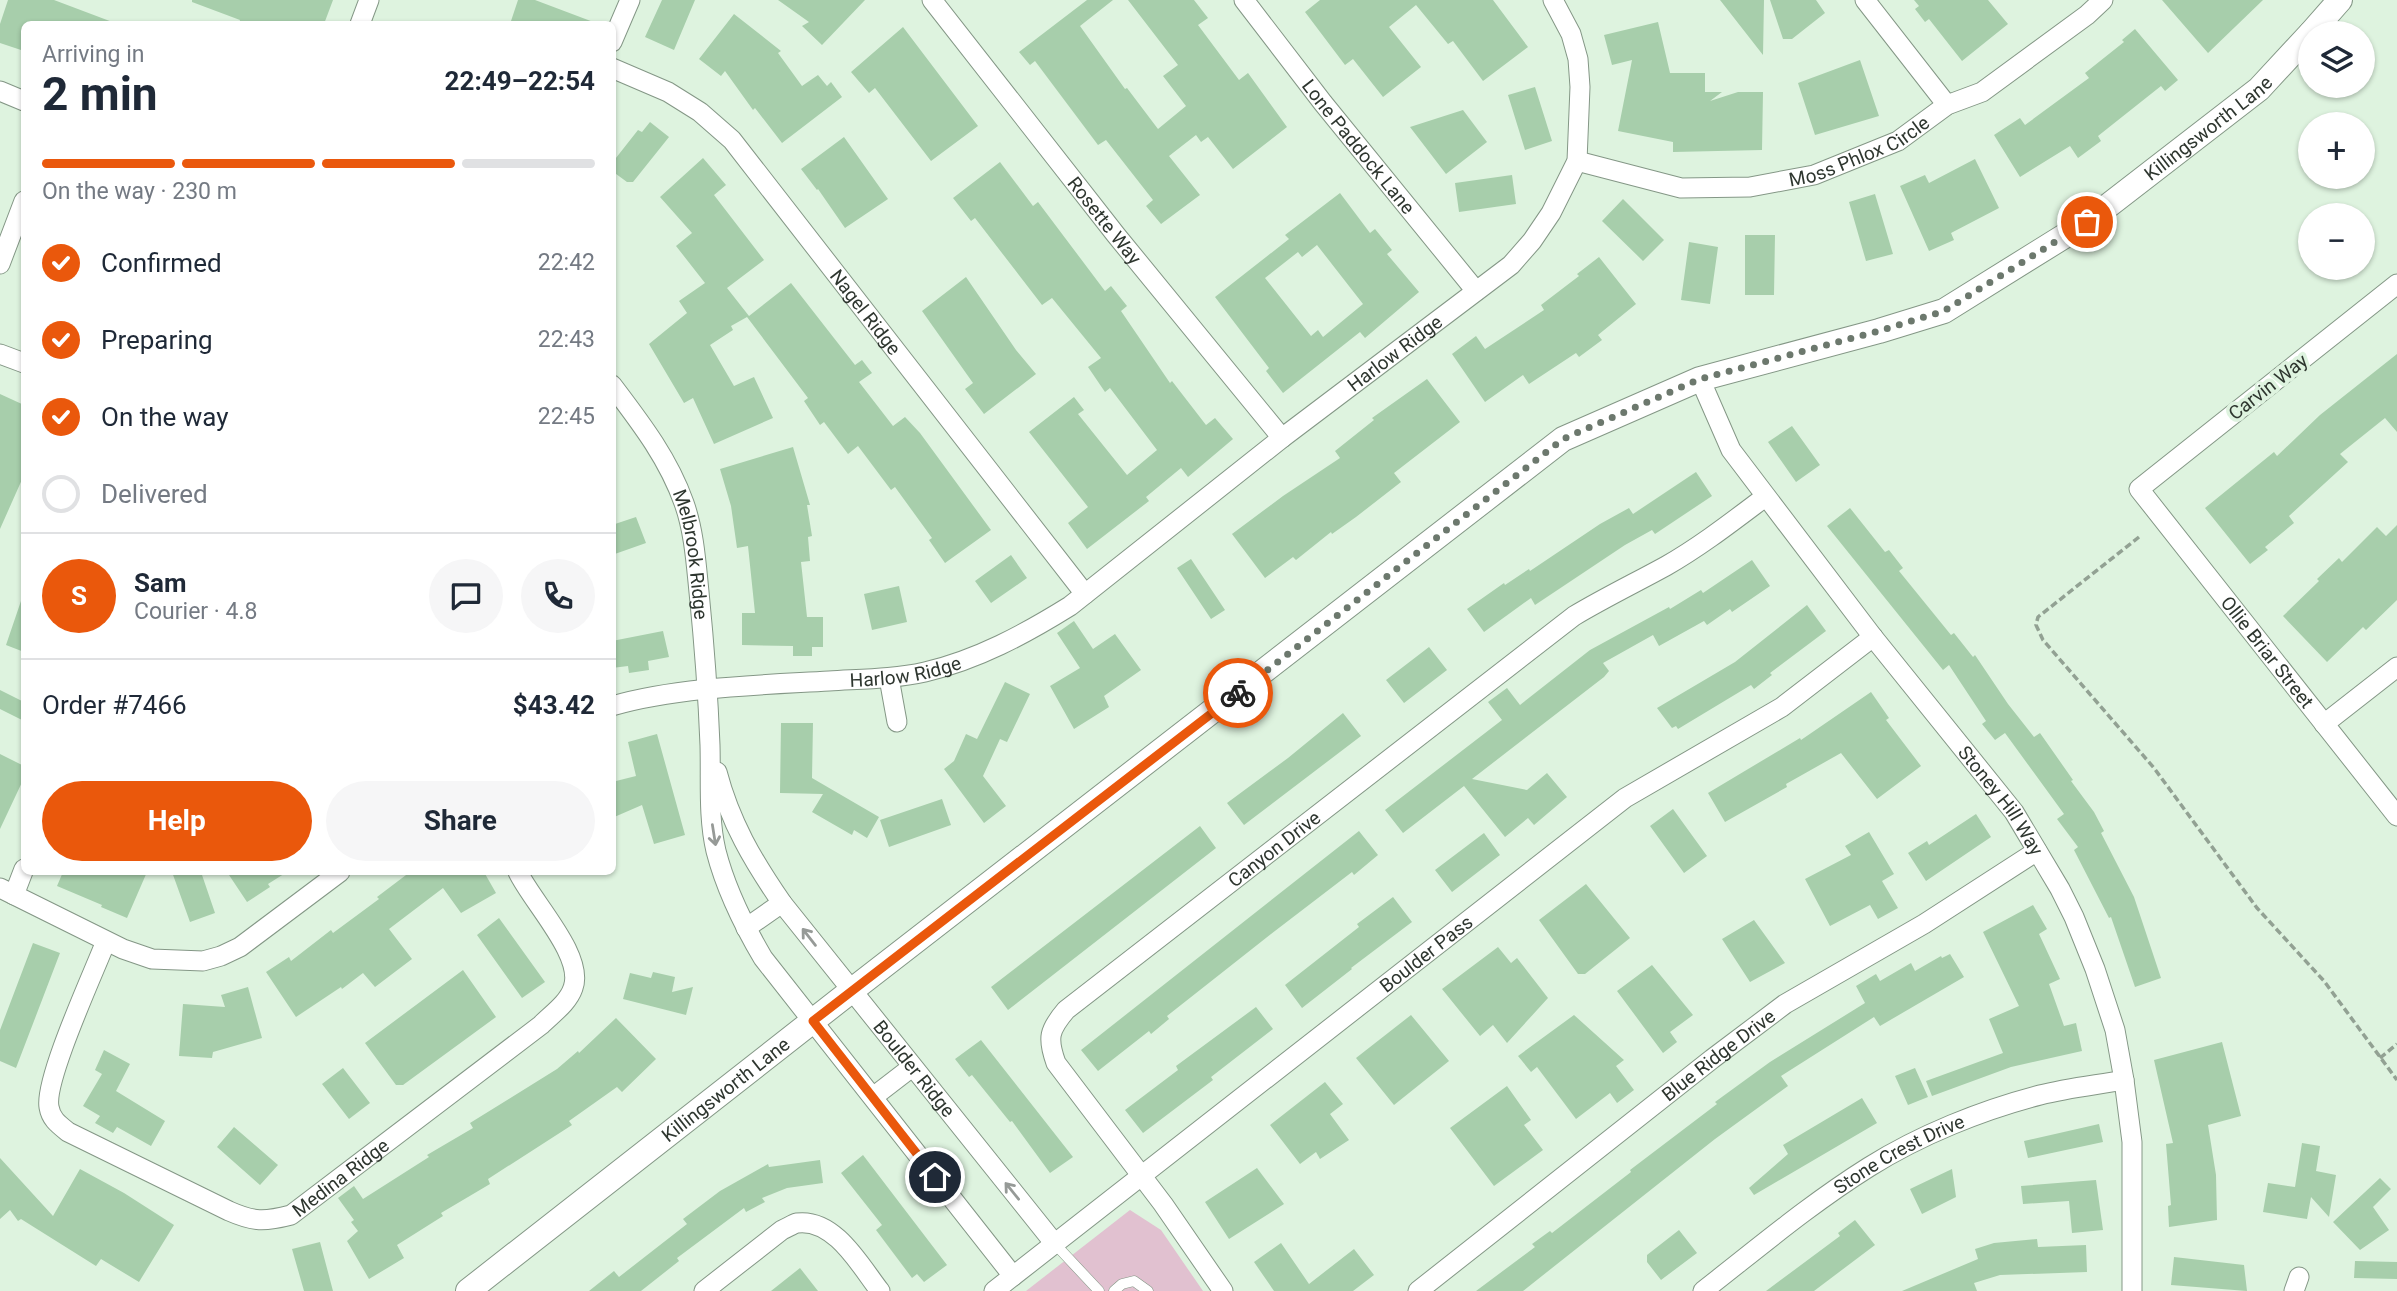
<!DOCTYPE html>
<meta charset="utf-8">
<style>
:root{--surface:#fff;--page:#f6f6f7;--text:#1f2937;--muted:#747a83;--line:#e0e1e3;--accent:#ea580c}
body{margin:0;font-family:Roboto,sans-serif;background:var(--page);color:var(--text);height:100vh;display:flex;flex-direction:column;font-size:26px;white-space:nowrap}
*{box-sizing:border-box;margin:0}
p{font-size:23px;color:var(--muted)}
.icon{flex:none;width:38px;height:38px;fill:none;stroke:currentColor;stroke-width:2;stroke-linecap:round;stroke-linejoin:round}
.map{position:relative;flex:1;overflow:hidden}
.side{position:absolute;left:21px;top:21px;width:595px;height:854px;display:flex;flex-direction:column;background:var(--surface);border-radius:10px;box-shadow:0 2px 5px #0004}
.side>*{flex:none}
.tools{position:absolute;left:2298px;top:21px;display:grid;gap:14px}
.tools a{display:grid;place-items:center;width:77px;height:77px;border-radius:50%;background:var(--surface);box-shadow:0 2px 5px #0004;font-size:35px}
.pin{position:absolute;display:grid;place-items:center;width:60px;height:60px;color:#fff;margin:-30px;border:4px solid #fff;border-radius:50%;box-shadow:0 2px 7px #0007}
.courier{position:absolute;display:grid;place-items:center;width:70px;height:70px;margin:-35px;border:5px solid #ea580c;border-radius:50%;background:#fff;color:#222;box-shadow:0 2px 9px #0007}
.head em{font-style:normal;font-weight:700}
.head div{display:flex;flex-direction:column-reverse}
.head{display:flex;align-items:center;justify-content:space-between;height:119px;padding:0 21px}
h1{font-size:46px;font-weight:700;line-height:52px}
.bar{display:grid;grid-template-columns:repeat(4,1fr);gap:10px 7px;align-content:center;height:84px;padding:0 21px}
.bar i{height:9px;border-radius:5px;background:var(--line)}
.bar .on{background:var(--accent)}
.bar p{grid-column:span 4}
.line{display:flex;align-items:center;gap:18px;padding:0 21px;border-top:2px solid var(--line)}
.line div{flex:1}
.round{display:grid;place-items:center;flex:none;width:74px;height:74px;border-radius:37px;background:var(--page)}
ol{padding:0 21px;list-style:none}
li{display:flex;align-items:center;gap:21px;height:77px}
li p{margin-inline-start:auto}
li .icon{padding:7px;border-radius:50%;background:var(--accent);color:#fff;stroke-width:4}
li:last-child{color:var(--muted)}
li i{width:38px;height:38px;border:4px solid var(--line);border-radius:50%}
.button{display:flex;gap:14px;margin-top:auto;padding:14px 21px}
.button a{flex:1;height:80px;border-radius:42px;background:var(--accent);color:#fff;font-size:28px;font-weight:700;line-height:80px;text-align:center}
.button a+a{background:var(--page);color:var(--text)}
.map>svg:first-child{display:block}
.green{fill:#e1c1d0}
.building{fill:#a7ceab;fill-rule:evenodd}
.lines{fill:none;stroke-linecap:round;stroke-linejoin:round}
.service-casing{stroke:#849786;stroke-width:11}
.minor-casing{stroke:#849786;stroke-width:21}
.tertiary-casing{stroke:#849786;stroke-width:26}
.path{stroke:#92a193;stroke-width:3.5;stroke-dasharray:7 3.5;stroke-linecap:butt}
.service{stroke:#fff;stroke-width:10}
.minor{stroke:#fff;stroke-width:19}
.tertiary{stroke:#fff;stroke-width:24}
.oneway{stroke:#969a97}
.done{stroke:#6c786d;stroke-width:7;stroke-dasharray:0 12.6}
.route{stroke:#ea580c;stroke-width:9}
.labels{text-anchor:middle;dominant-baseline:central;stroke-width:7;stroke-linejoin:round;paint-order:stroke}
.street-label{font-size:19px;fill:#2e362f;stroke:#def3df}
</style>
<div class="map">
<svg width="2397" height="1291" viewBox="0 0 2397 1291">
<rect width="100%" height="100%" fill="#def3df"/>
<path class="green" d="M1130,1210L1161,1230L1203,1291H1026Z"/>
<path class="building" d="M8,0H54L115,23L114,24H24V51L0,43V24Z
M192,0H333L324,24H239L240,20L192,2Z
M518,0H535L596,23L595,24H521L511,21Z
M662,0H695L674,50L645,37Z
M778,0H865L822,45L802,26L809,22Z
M1087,0H1113L1080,26L1125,89L1127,88L1158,129L1186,106L1163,76L1178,65L1128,0H1194L1208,18L1198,25L1239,80L1248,73L1287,127L1233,169L1208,137L1201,142L1196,135L1169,156L1200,195L1161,224L1146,206L1153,200L1106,140L1098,145L1035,61L1030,65L1019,52Z
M1320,0H1493L1528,47L1483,81L1453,41L1448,44L1416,5L1389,27L1421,67L1383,97L1353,59L1345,65L1305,12Z
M1720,0H1764L1763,55Z
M1770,0H1816L1825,13L1792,39H1783Z
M1914,0H1988L2008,24L1962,61L1929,19L1925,22L1915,9L1919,6Z
M2162,0H2263L2208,53Z
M734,14L781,51L778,53L802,86L818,75L827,86L831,82L842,97L782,143L755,108L753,110L725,71L721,76L699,59Z
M1658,22L1670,73H1705V92H1722L1710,101L1738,92H1763L1762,150L1673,152V142L1618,131L1632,60L1612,65L1604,35Z
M903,27L978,126L931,161L875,88L869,93L851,72Z
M2135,29L2178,80L2165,91L2161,86L2098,136L2101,141L2078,158L2070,146L2020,177L1994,135L2020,118L2025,125L2089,78L2085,73L2124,42L2122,40Z
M1860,60L1879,116L1815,135L1798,83Z
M1535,87L1552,141L1525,150L1508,95Z
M1463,110L1487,142L1446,174L1410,127Z
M650,122L669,137L633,182H627L612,171V163L638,130L642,132Z
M844,137L888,199L845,228L818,189L817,190L801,169Z
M703,158L726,185L714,195L764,260L727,288L749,316L791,283L855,365L862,360L872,373L859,382L893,426L905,417L920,433L991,530L945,563L929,540L932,538L895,487L891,490L858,446L848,454L824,422L820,425L804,401L808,398L747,317L731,326L733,330L710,345L734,386L754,377L773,418L714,444L693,398L684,403L649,344L687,313L679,301L705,283L676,246L692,233L660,197Z
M1975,159L1999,208L1951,233L1954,240L1929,251L1900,186L1925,175L1929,183Z
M1000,162L1033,206L1038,202L1105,291L1111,286L1127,306L1121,311L1170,383L1172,381L1206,425L1215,418L1233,439L1188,477L1181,468L1146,497L1149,501L1087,549L1068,523L1088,507L1029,432L1074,397L1084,410L1078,414L1127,475L1157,450L1110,388L1105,392L1088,367L1101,358L1052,298L1042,305L975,218L971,221L953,198Z
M1512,175L1516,204L1459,212L1455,183Z
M1340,193L1370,233L1375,229L1392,250L1387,254L1419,292L1365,338L1360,332L1283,393L1266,371L1269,368L1215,297L1289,239L1285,235ZM1317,245L1363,304L1323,337L1318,330L1311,336L1265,278L1298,252L1302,257Z
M1875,194L1893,254L1866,261L1849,202Z
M1623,199L1664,240L1643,261L1602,221Z
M1745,235H1775L1774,295H1745Z
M1689,242L1718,247L1710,304L1681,300Z
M1599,257L1636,304L1598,335L1602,340L1579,357L1576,353L1529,384L1523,375L1485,402L1452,354L1476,336L1485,349L1544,310L1541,305L1579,276L1577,274Z
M966,277L1016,350L1036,374L984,414L965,389L973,383L922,311Z
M2397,354V432L2385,418L2340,454L2348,462L2289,516L2294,523L2265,547L2268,550L2250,564L2205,508L2274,452L2277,456L2320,415Z
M1427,379L1460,422L1394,473L1401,482L1356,517L1332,534L1331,532L1296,560L1293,557L1265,578L1232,534L1283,496L1340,458L1335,451L1374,420L1372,418Z
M0,394L24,405V475L0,529Z
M1792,426L1820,465L1796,482L1768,442Z
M793,447L810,505H807L812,536L808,537L810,561L801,562L807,617H823V647H812V656H793V646L742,645V613H755L748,546L737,548L731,506L720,469Z
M1696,472L1712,496L1655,534L1652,530L1625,545L1535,605L1531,598L1484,632L1467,609L1504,583L1505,585L1529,569L1530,571L1600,524L1629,508L1633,514Z
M1850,508L1885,552L1889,550L1903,568L1899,571L1951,635L1954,633L1973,657L1975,655L2008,704L2034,737L2040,733L2073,780L2071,781L2094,812L2104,831L2101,833L2134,897L2161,978L2135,987L2111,917L2109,918L2074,850L2078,847L2057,819L2064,814L2005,733L1995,740L1982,724L1986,721L1949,665L1943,670L1827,526Z
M636,517L646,543L612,555V525Z
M2397,525V600L2366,630L2363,627L2327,662L2283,616L2319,581L2317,579L2339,558L2342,562L2377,527L2386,536Z
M1011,555L1027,578L991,603L975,581Z
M1191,559L1225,610L1211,619L1177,568Z
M1752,560L1770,586L1732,612L1730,609L1707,625L1704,621L1659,646L1653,635L1603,663L1609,671L1604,677L1472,779L1527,790L1547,773L1567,797L1534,825L1528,818L1505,837L1464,786L1403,833L1385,810L1502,720L1488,702L1507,688L1520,705L1590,650L1669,607L1670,609L1701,590L1703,593Z
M899,586L907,622L872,630L864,594Z
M22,598L24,599V652L6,645Z
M1807,605L1826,631L1770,673L1772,675L1754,689L1751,685L1678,729L1676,726L1672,728L1657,708L1735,662Z
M1074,621L1093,649L1115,634L1141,670L1104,696L1109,707L1074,729L1050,686L1080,668L1057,633Z
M663,631L669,657L648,661L649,670L629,673L628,666L612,668V641Z
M1429,647L1447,670L1404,703L1386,680Z
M1005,682L1030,694L1007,742L1000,739L983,776L1006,806L984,823L944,769L954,761L966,734L977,739Z
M0,690L24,702V721L0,709Z
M1871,692L1889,718L1886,720L1921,766L1877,799L1841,753L1786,784L1787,787L1725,822L1708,793L1800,738L1801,740Z
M1343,713L1361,736L1244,825L1227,803L1288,758Z
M781,723H813L812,778L879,817L867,838L854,830L852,835L812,812L823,794L780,793Z
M657,734L685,835L654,844L642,805L612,818V782L636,776L628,742Z
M0,754L24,766V778L0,829Z
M942,799L951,825L889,847L880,820Z
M1673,809L1707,856L1684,873L1650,826Z
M1976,814L1991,837L1926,881L1908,853L1927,841L1929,845Z
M1200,826L1216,848L1008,1010L991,987Z
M1359,831L1378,855L1354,875L1352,872L1271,934L1167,1016L1169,1019L1151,1034L1149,1031L1098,1071L1081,1050Z
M1869,832L1894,874L1882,881L1898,908L1878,919L1870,905L1830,926L1805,879L1851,855L1845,846Z
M1484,833L1500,855L1452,892L1435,870Z
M63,872H147L127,918L101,907L102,905L57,886Z
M172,872H201L215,913L190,922Z
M227,872H287L268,884L270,887L247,902Z
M410,872H484L496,893L461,913L443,888L389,929L412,959L375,987L363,973L342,989L341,987L296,1017L266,972L289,957L291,961L331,930L333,933L379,899L377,897Z
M1586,884L1630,938L1585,974H1578L1539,920Z
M1393,897L1412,922L1351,968L1352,969L1302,1008L1285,985L1359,927L1357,924Z
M2033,905L2047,929L2039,934L2060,979L2049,984L2064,1026L2076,1023L2082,1051L2011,1067L1932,1096L1926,1081L2003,1053L1989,1019L2019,1006L1983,932Z
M499,918L545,982L522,998L477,935Z
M1754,920L1785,963L1750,982L1722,939Z
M33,943L60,953L16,1068L0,1061V1030Z
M1498,947L1511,963L1517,958L1548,998L1507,1043L1493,1025L1480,1036L1442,989Z
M1950,954L1964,977L1880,1026L1874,1017L1781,1076L1788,1086L1715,1139L1523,1291H1476L1535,1247L1532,1244L1550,1231L1552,1233L1631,1172L1630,1170L1717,1104L1715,1102L1770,1062L1865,1003L1856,986L1876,974L1880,981L1911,963L1915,971L1941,956L1942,958Z
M1652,965L1693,1015L1670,1032L1677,1042L1663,1053L1617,991Z
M463,970L496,1017L403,1085H396L365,1043Z
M653,972L675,977L672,992L693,987L686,1015L623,999L630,973L651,978Z
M248,987L262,1038L213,1052L212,1058L179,1056L183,1004L225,1007L221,995Z
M1256,1007L1273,1029L1211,1077L1213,1080L1143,1133L1125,1110L1178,1070L1176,1066Z
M1411,1015L1449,1061L1394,1105L1356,1058Z
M1574,1015L1624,1060L1616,1066L1634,1090L1617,1103L1610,1093L1576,1119L1537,1067L1531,1072L1518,1056Z
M616,1018L656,1059L622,1092L617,1087L569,1121L572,1125L488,1179L490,1184L441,1213L443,1216L397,1245L404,1258L369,1279L347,1241L358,1231L351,1222L354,1220L338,1198L354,1186L363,1199L429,1157L427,1155L473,1128L470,1123L557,1069L578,1051L579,1053Z
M981,1040L1073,1157L1050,1173L1012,1121L1010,1122L972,1075L969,1077L955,1059Z
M2222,1042L2241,1116L2208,1125L2216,1175L2217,1220L2169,1227L2168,1206L2171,1205L2166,1144L2173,1143L2154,1060Z
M104,1050L130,1064L116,1091L165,1121L151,1146L117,1127L113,1133L95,1123L100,1116L83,1106L102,1074L95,1070Z
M343,1068L370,1103L349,1119L322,1084Z
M1915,1068L1928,1097L1908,1105L1895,1076Z
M1325,1082L1343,1104L1330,1114L1349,1140L1320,1159L1316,1152L1300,1164L1270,1125Z
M1507,1086L1531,1120L1524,1125L1543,1150L1494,1186L1450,1128Z
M1862,1098L1877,1123L1754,1195L1749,1188L1788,1154L1783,1145Z
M2099,1124L2103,1142L2028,1158L2024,1141Z
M234,1127L278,1165L260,1185L217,1147Z
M2302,1143L2320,1146L2316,1171L2336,1175L2329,1217L2311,1197L2307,1219L2263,1212L2268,1183L2295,1187Z
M863,1155L947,1265L924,1282L917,1274L912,1278L876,1230L882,1225L841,1173Z
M0,1158L53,1216L80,1169L124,1193L174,1225L139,1282L101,1259L96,1266L21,1219L18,1221L10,1210L0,1219Z
M820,1160L823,1183L787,1188L762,1198L765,1202L746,1212L744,1208L677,1258L679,1261L641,1291H589L614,1271L619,1277L687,1224L683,1219L720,1191L768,1164L769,1167Z
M1257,1168L1284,1204L1229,1239L1205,1202Z
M1952,1169L1956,1197L1922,1214L1910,1189Z
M2380,1178L2391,1189L2373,1207L2389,1230L2360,1250L2333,1222Z
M2096,1180L2103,1230L2072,1233L2069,1201L2023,1204L2021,1186Z
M1855,1220L1875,1245L1814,1291H1766L1840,1236L1838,1233Z
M1679,1230L1697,1253L1661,1280L1647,1262V1255Z
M2037,1239L2038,1247L2086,1245L2087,1272L2000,1275L1974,1283L1977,1291H1902L1978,1259L1975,1249L1994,1243Z
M320,1242L333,1291H304L292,1249Z
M1281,1243L1309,1284L1354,1249L1374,1275L1353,1291H1274L1254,1262Z
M2174,1257L2244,1265L2247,1291L2171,1285Z
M2355,1261L2397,1262V1279L2354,1278Z
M800,1268L818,1291H771Z"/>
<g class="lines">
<g class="service-casing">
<path id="service" d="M1055,1244L1099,1291
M1114,1291L1122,1284L1134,1281L1148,1291"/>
</g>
<g class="minor-casing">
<g id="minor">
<path id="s1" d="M932,0L1116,235L1282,438"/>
<path id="s2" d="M1244,0L1323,103L1476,291"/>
<path d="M1865,0L1947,105"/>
<path d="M360,24L369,0"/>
<path d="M612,42L630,0"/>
<path id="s3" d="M612,68L668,92L700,112L732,140L1085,594"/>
<path d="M0,91L24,101"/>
<path id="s4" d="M1577,161L1681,188L1750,187L1814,175L1898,141L1947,105L1982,92L2087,15L2103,0"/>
<path d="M0,264L24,201"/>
<path id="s5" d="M2397,284L2139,489L2397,816"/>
<path d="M0,354L24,363"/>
<path id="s6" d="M1700,379L1731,450L1873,637L2014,812L2060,889L2074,917L2095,969L2115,1030L2124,1080L2132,1142V1291"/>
<path id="s7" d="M612,385C640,422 668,458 684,503C694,531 696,562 699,592C704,642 708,694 710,745C711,781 708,817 716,851C726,890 743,924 763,958L1013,1276"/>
<path d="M889,678L897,722"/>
<path id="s8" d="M612,706C677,687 761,685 829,681C861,679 894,679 925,672C977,660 1025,634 1070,606L1282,438L1511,265L1532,241L1551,213L1577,161L1580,87L1578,59L1571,34L1553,0"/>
<path d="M2324,724L2397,667"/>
<path id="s9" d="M717,772C730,822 753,861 782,903L1055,1244"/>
<path d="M0,888L123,949L152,959L203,961L221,956L240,947L340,872"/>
<path d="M14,895L24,869"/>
<path d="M746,928L782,903"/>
<path id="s10" d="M106,941C94,972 44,1080 49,1107C51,1119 58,1124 68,1132L229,1211C254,1222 264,1222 291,1215L541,1025C552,1014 568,1003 573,988C585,956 532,902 518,872"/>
<path d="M873,1097L912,1067"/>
<path d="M704,1291L782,1230C787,1228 793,1224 797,1223C835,1218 861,1267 880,1291"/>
<path id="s11" d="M994,1291L1625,798L1782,707L1873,637"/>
<path id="s12" d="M1223,1291L1163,1204L1056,1063C1047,1038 1049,1030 1066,1010L1574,616C1604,598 1635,583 1666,566C1701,546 1733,521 1765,497"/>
<path id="s13" d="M1418,1291L1712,1059L1785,1004L1924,924L2037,851"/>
<path id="s14" d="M1703,1291C1757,1249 1810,1204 1869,1167C1920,1135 1982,1110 2040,1095C2067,1088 2096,1085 2124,1080"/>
<path d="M2294,1291L2299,1277"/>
</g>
</g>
<g class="tertiary-casing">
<g id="tertiary">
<path d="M2311,33L2340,0"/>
<path id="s15" d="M468,1291L851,991L1563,439L1700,379L1879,331L1944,311L2087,222L2259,89L2310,34"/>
</g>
</g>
<path class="path" d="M2139,537L2038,617L2036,625L2043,640L2154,768L2257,908L2324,981L2397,1080
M2380,1058L2397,1044"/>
<use href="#service" class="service"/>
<use href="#minor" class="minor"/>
<use href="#tertiary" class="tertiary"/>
</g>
<defs><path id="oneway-shaft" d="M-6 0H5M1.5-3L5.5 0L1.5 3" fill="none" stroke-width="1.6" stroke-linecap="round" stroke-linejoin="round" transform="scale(1.75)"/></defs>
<g class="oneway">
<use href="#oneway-shaft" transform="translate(714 835) rotate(81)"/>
<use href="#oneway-shaft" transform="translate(809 937) rotate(-128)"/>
<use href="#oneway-shaft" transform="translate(1012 1191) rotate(-129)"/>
</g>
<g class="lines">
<path class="done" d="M1238,693L1563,439L1700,379L1879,331L1944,311L2087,222"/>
<path class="route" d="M935,1177L813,1021L1238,693"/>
</g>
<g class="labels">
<g class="street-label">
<text stroke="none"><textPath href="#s15" startOffset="2112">Killingsworth Lane</textPath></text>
<text stroke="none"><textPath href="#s2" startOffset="186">Lone Paddock Lane</textPath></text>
<text stroke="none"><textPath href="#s4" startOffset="292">Moss Phlox Circle</textPath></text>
<text stroke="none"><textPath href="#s1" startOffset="280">Rosette Way</textPath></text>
<text stroke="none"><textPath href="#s3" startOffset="359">Nagel Ridge</textPath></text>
<text stroke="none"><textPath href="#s8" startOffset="887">Harlow Ridge</textPath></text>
<text transform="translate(2268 387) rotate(-38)">Carvin Way</text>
<text stroke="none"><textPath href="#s7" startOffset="191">Melbrook Ridge</textPath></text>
<text stroke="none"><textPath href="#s5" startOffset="537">Ollie Briar Street</textPath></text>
<text stroke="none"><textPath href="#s8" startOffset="296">Harlow Ridge</textPath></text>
<text stroke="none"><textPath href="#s6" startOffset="520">Stoney Hill Way</textPath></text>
<text stroke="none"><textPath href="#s12" startOffset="604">Canyon Drive</textPath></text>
<text stroke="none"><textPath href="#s11" startOffset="548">Boulder Pass</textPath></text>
<text stroke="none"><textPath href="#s13" startOffset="382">Blue Ridge Drive</textPath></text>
<text stroke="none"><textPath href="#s9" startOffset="359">Boulder Ridge</textPath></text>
<text stroke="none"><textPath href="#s15" startOffset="327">Killingsworth Lane</textPath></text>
<text stroke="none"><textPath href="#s14" startOffset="240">Stone Crest Drive</textPath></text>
<text stroke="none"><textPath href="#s10" startOffset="514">Medina Ridge</textPath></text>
</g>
</g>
</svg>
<div class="tools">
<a><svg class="icon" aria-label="layers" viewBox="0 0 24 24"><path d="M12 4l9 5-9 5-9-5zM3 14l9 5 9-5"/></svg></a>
<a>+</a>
<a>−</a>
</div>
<div class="pin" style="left:2087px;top:222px;background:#ea580c"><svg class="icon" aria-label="bag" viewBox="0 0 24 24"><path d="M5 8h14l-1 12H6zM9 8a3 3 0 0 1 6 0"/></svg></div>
<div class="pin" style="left:935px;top:1177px;background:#1f2937"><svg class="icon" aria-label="home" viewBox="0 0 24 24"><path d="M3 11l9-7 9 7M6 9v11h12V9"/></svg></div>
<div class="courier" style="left:1238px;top:693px"><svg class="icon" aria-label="bike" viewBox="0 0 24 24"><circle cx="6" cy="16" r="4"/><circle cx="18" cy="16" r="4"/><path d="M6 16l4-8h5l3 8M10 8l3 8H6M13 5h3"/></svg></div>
<section class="side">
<div class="head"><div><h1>2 min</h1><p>Arriving in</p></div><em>22:49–22:54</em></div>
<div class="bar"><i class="on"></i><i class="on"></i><i class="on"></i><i></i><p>On the way · 230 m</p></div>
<ol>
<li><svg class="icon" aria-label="check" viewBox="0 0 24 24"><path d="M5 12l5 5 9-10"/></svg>Confirmed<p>22:42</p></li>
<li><svg class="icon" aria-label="check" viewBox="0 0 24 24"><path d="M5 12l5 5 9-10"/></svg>Preparing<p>22:43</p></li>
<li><svg class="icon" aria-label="check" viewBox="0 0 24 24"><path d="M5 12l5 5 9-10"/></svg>On the way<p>22:45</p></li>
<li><i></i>Delivered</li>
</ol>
<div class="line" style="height:126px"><b class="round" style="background:var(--accent);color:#fff">S</b><div><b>Sam</b><p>Courier · 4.8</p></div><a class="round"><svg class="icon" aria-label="chat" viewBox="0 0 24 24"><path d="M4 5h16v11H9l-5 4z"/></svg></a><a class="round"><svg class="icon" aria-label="phone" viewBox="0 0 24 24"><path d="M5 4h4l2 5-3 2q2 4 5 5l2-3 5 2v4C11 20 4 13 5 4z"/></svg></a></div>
<div class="line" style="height:91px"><div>Order #7466</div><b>$43.42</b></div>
<div class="button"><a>Help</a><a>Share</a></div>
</section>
</div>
